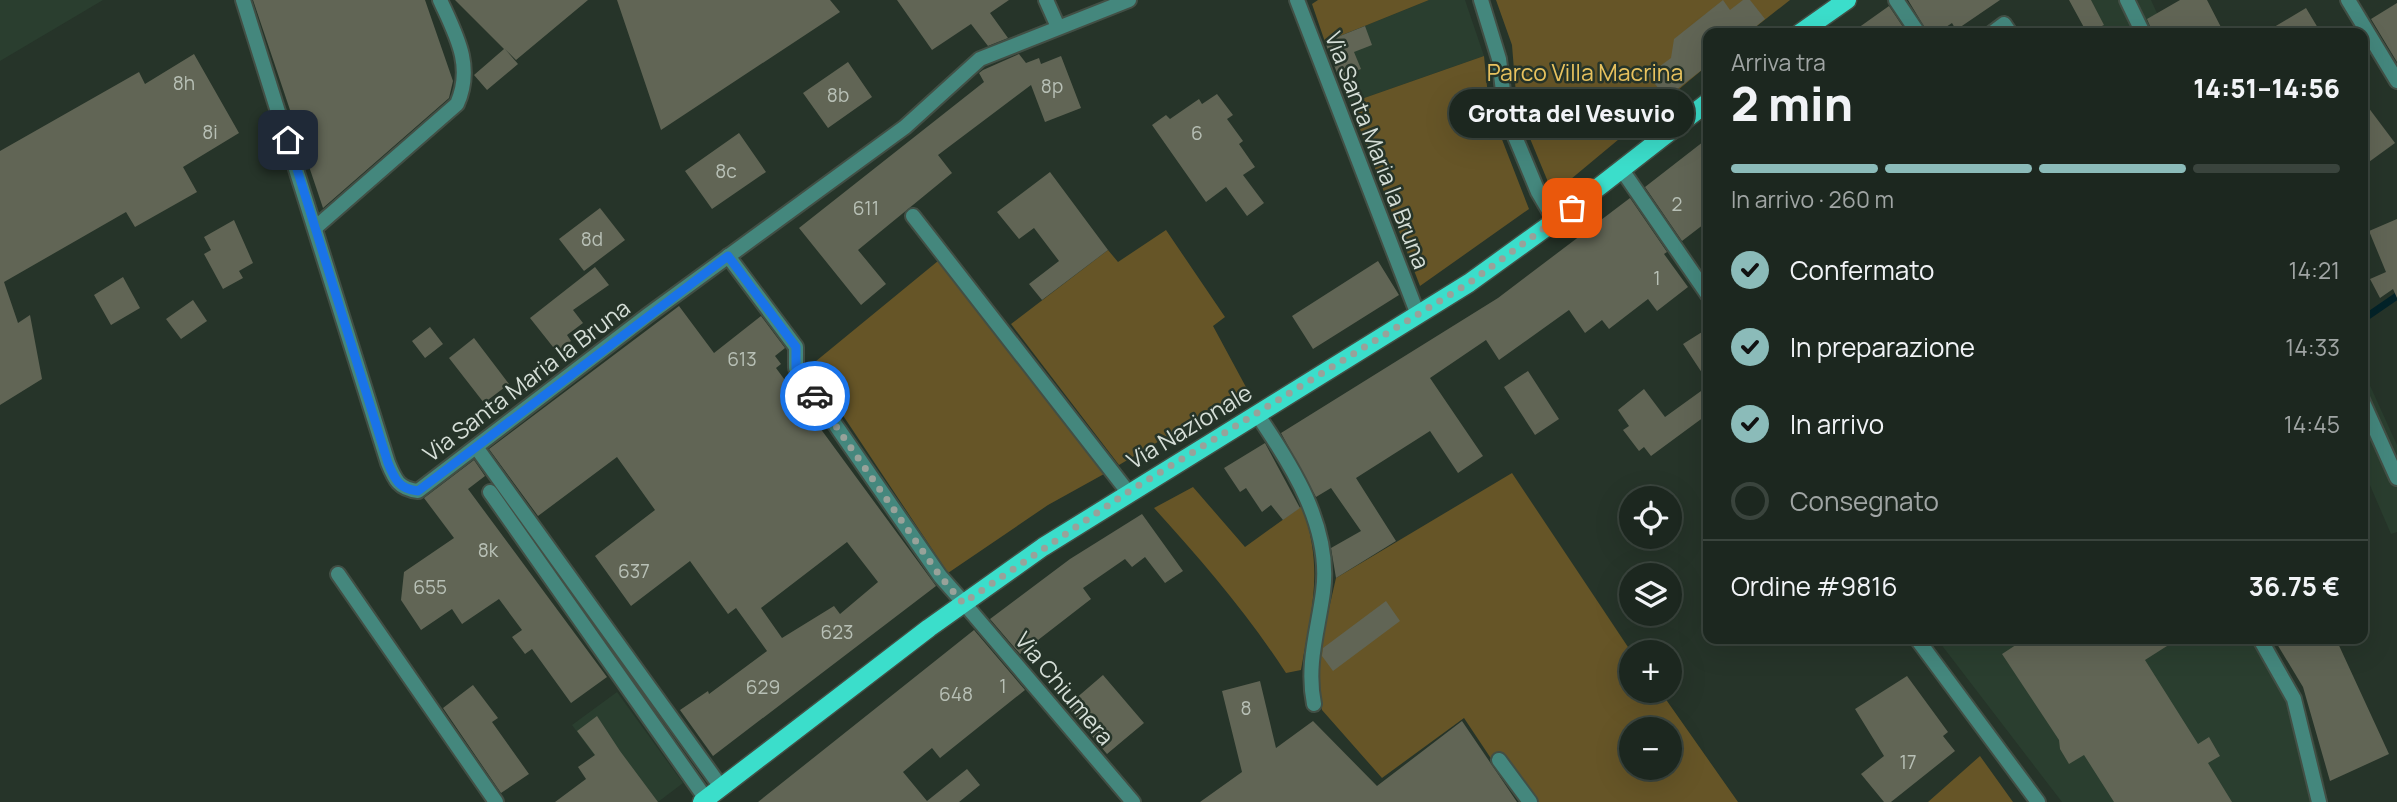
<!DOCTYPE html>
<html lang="it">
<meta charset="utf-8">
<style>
:root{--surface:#1c271f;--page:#252f28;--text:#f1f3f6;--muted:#a0a5a4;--line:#3a443d;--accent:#8bbbb9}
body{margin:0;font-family:Manrope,sans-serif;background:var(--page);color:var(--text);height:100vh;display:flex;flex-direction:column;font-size:26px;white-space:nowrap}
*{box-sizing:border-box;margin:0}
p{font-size:23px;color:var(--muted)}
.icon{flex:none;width:38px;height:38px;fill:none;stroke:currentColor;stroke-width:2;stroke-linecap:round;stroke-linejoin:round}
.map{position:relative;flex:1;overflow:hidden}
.side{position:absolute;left:1703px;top:28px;width:665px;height:616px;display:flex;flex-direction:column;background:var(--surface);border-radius:14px;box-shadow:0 7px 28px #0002,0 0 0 2px var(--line)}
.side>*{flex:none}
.controls{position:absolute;left:1619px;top:486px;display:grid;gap:14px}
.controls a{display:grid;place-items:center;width:63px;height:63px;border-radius:50%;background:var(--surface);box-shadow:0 7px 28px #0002,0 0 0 2px var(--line);font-size:35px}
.pin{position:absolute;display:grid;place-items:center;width:60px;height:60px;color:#fff;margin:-30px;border-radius:14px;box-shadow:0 4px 10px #0006}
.courier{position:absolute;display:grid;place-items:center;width:70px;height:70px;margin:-35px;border:5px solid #1a73e8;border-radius:50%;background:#fff;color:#222;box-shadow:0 2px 9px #0007}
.bubble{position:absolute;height:49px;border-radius:24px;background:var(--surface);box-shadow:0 7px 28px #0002,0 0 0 2px var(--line);font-size:23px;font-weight:800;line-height:49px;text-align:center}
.head em{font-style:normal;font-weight:800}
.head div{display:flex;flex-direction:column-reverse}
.head{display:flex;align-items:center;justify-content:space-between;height:119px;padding:0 28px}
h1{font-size:46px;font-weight:800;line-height:52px}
.bar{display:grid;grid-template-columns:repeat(4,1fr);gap:10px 7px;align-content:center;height:84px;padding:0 28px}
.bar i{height:9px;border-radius:5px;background:var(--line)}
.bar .active{background:var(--accent)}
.bar p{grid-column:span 4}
.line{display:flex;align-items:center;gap:18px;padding:0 28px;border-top:2px solid var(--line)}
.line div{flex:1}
ol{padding:0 28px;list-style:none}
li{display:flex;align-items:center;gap:21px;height:77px}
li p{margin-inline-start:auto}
li .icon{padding:7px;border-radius:50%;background:var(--accent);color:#111;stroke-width:4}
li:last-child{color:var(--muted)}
li i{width:38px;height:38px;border:4px solid var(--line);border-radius:50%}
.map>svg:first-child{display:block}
.built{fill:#2a3e2f}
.green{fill:#665527;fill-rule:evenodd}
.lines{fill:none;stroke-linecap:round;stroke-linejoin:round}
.stream{stroke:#032329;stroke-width:7}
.building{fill:#616555;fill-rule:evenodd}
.lane-casing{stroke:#424f45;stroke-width:18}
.street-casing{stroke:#424f45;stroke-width:18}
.primary-casing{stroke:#424f45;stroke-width:21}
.lane{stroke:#44877d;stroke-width:14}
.street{stroke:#44877d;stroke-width:14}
.primary{stroke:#3bdecb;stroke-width:18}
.done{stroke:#98a29a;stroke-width:7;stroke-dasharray:0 12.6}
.route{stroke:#1a73e8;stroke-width:9}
.labels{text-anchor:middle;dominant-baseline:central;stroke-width:5;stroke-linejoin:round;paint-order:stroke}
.number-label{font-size:19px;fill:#b8c0b6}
.park-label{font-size:23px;fill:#e9c35f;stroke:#263429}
.street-label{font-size:23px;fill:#d5ded7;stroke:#263429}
</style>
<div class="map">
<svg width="2397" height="802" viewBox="0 0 2397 802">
<rect width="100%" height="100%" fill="#263429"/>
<path class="built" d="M0,0H103L0,61Z
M1429,0H1465L1484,56L1350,103L1325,42Z
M2091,0H2151L2166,33H2107Z
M2362,368L2397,445V532L2391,534L2363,469Z
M1937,639H2271L2301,695L2320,761L2328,802H2062Z
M617,692L683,783L658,802H629L572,725Z"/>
<path class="green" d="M1318,0H1429L1325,42L1312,4Z
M1496,0H1790L1748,33H1708V65L1553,194L1517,107L1512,45Z
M1484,56L1489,106L1529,209L1420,286L1350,103Z
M1166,230L1225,317L1213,326L1247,389L1119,465L1011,324L1108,250L1118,262Z
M938,261L1104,474L1048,505L948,573L810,366Z
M1512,473L1632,653L1631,691H1660L1738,802H1537L1503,753L1492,760L1464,718L1382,778L1322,710L1316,665L1336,578ZM1631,730H1670V768H1631Z
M1193,487L1245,547L1302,506C1324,569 1312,607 1301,670L1286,673C1247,613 1202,561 1154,508Z
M1980,756L2013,802H1928Z"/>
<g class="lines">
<path class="stream" d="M2362,320L2397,296"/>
</g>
<path class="building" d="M253,0H425L453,81L449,98L323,208Z
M455,0H588L516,60L505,49L518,64L487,90L474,75L504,49Z
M617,0H830L840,12L661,130Z
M897,0H1009L990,13L1008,38L988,46L971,24L932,50Z
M1723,0L1730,10L1743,0H1750L1765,19L1748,33H1708V65L1666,98L1648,75L1671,58L1674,39Z
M1908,0H2000L1956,30L1952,23L1937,33H1928Z
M2069,0H2091L2104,25L2087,33Z
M2180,0H2207L2224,33H2153L2147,19Z
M2397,3V62L2371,19Z
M1889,6L1907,33H1851Z
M2306,8L2321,33H2264Z
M1365,26L1372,45L1354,52L1361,69L1339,78L1325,42Z
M194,54L239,133L183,167L197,192L135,227L126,212L4,282L18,323L30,315L42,379L0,405V151L139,72L145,84Z
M1019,54L1026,63L1039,58L1041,64L1061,56L1081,108L1045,122L1031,85L938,155L952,173L858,250L886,284L861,305L799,228L984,82L979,73L983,70Z
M848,62L872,97L828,128L803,93Z
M1217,94L1233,115L1227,119L1243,141L1239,144L1255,167L1243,175L1264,203L1247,216L1226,187L1206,202L1152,125L1166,115L1170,119L1199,99L1202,104Z
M2362,99L2395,143L2362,167Z
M739,133L766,172L712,209L685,171Z
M1708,138V221L1682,241L1645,187Z
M1050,172L1108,250L1042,300L1029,284L1059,261L1034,228L1019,239L997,212Z
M1630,198L1667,252L1664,254L1688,287L1657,311L1648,299L1609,329L1602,320L1585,333L1569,310L1499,360L1486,340L1430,378L1483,456L1458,473L1430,431L1356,478L1396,541L1336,578L1331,548L1361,531L1331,488L1316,497L1281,433L1498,298Z
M600,208L625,240L584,271L559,239Z
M2397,219V298L2393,289L2380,298L2370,279L2386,272L2369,231Z
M234,220L253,263L239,271L243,278L223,289L204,254L211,250L204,237Z
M1378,261L1399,295L1313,349L1292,316Z
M595,267L609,285L573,310L583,323L567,335L571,341L557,352L530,318Z
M123,277L140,308L111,325L94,295Z
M193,300L207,321L181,339L166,319Z
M679,306L714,353L761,316L785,348L775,356L781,364L776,368L936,586L713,756L680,710L708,691L709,694L767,651L736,608L728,614L690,561L631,606L595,556L655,510L617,457L538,516L489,449ZM847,542L878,582L840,614L834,606L782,638L761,608Z
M430,327L443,344L425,358L412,341Z
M1702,332L1708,342V382L1683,344Z
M474,338L509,384L484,403L449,358Z
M1528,371L1559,419L1535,435L1504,387Z
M1708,386V414L1651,456L1644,447L1639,451L1623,430L1629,426L1618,410L1644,389L1665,417Z
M1265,443L1300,508L1283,520L1271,505L1262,512L1246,488L1240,492L1224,468Z
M474,460L485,476L468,489L607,677L571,703L532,649L525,654L512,637L522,630L499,599L462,624L452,609L421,630L401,600L404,572L454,538L424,498Z
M1142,514L1183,571L1165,583L1145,557L1132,567L1125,559L1083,588L1091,599L1020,654L990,619L1070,559Z
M1386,601L1400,621L1333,671L1322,656L1323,648Z
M974,630L1025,690L940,758L932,748L903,772L927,801L967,769L980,785L959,802H758Z
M2025,639H2178L2145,660L2198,744L2209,737L2220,756L2208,763L2232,802H2114L2084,755L2069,764L2060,749L2059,740L2002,654Z
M2274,639H2336L2389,754L2330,781L2303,687Z
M1103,675L1144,723L1107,754L1067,706Z
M1907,676L1948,732L1943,736L1955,751L1891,802H1884L1861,774L1884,756L1855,709Z
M1260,681L1276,748L1313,721L1377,786L1462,721L1517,802H1200L1242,772L1222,691Z
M473,685L498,718L492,722L529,774L501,793L443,708Z
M597,716L620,751L658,802H555L586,779L578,767L595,755L577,731Z"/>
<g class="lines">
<g class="lane-casing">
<path id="lane" d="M1481,0L1499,59L1506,115L1538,192L1555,221
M1896,0L1918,33
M2127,0L2143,33
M1992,33L2004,24L2010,33
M913,216L1128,492
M315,228L457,104C474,66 456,35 440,0
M728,256L796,347V368L940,576L963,602
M2362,400L2397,478
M476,447L721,787
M490,492L706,799
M338,574L496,802
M2260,639L2294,699L2319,802
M1499,760L1530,802"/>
</g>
<g class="street-casing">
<path id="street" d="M243,0L388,463C395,480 399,489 418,491L648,315L905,127L980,59L1129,0
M1046,0L1058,27
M1297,0L1418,315
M2348,0L2397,81
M1622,170L1708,295
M1257,414C1291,464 1332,527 1323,592C1318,630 1306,665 1314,704
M963,602L1133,802
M1917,639L2038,802"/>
</g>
<g class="primary-casing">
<path id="primary" d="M1800,33L1847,0
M702,802L929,628L1043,547L1469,283L1555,221L1708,102"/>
</g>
<use href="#lane" class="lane"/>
<use href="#street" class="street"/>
<use href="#primary" class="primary"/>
</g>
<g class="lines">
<path class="done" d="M815,396L940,576L963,603L1128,492L1469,283L1572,208"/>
<path class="route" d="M288,140L388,463C395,480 399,489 418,491L728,256L796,347V368L815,396"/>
</g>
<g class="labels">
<g class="number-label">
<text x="184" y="83">8h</text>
<text x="1052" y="86">8p</text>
<text x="838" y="95">8b</text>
<text x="210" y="132">8i</text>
<text x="1197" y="133">6</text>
<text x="726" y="171">8c</text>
<text x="1677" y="204">2</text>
<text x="866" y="208">611</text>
<text x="592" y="239">8d</text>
<text x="1657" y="278">1</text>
<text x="742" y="359">613</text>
<text x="488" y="550">8k</text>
<text x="634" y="571">637</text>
<text x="430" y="587">655</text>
<text x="837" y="632">623</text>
<text x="1003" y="686">1</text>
<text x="763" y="687">629</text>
<text x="956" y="694">648</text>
<text x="1246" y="708">8</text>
<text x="1908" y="762">17</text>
</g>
<g class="park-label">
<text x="1585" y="72">Parco Villa Macrina</text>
</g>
<g class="street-label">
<text transform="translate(1378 150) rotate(69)">Via Santa Maria la Bruna</text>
<text transform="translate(526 380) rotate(-37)">Via Santa Maria la Bruna</text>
<text transform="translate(1189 426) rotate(-31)">Via Nazionale</text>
<text transform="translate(1065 688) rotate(50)">Via Chiumera</text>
</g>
</g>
</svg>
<div class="controls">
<a><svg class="icon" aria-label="locate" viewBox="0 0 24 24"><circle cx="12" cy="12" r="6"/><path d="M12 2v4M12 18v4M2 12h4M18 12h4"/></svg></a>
<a><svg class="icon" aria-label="layers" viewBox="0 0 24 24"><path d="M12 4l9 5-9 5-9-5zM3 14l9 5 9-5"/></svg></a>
<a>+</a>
<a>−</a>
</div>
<div class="pin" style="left:1572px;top:208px;background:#ea580c"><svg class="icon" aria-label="bag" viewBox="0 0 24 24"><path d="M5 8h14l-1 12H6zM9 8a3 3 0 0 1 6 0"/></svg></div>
<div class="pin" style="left:288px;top:140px;background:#1f2937"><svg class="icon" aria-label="home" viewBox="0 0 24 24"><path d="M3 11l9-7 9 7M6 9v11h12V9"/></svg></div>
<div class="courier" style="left:815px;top:396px"><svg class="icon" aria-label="car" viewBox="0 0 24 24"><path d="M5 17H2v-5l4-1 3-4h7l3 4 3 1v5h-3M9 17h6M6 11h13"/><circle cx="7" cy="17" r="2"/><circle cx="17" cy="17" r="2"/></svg></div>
<div class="bubble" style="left:1449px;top:89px;width:245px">Grotta del Vesuvio</div>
<section class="side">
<div class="head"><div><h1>2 min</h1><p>Arriva tra</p></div><em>14:51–14:56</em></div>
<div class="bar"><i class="active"></i><i class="active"></i><i class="active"></i><i></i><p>In arrivo · 260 m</p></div>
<ol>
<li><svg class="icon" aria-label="check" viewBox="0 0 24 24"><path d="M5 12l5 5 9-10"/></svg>Confermato<p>14:21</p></li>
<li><svg class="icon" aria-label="check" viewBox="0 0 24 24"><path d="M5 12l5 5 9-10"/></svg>In preparazione<p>14:33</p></li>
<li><svg class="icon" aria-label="check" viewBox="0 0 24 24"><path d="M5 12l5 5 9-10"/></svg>In arrivo<p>14:45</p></li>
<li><i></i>Consegnato</li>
</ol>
<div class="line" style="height:91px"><div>Ordine #9816</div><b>36.75 €</b></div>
</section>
</div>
